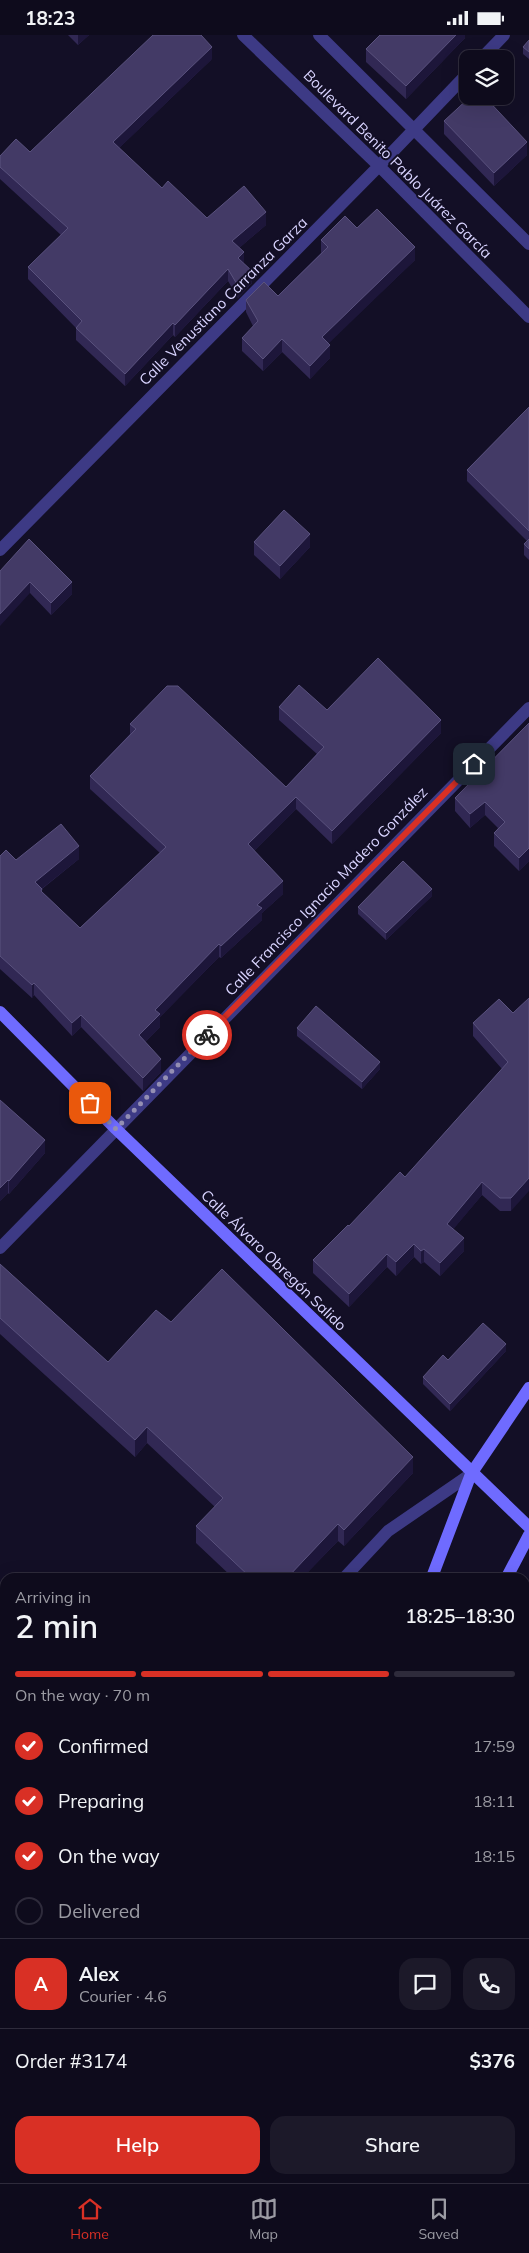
<!DOCTYPE html>
<meta charset="utf-8">
<style>
:root{--surface:#0e0b1c;--page:#1c1929;--text:#f1f3f6;--muted:#9b9ba3;--line:#2e2b3b;--accent:#d93025}
body{margin:0;font-family:Mulish,sans-serif;background:var(--page);color:var(--text);height:100vh;display:flex;flex-direction:column;font-size:19px;white-space:nowrap}
*{box-sizing:border-box;margin:0}
p{font-size:16px;color:var(--muted)}
.icon{flex:none;width:28px;height:28px;fill:none;stroke:currentColor;stroke-width:2;stroke-linecap:round;stroke-linejoin:round}
.map{position:relative;flex:1;overflow:hidden}
.details{position:absolute;left:0px;top:1538px;width:530px;height:611px;display:flex;flex-direction:column;background:var(--surface);border-radius:15px 15px 0 0;box-shadow:0 5px 20px #0002,0 0 0 1px var(--line)}
.details>*{flex:none}
.buttons{position:absolute;left:459px;top:15px;display:grid;gap:10px}
.buttons a{display:grid;place-items:center;width:55px;height:55px;border-radius:10px;background:var(--surface);box-shadow:0 5px 20px #0002,0 0 0 1px var(--line);font-size:25px}
.pin{position:absolute;display:grid;place-items:center;width:42px;height:42px;color:#fff;margin:-21px;border-radius:10px;box-shadow:0 2px 8px #0006}
.courier{position:absolute;display:grid;place-items:center;width:50px;height:50px;margin:-25px;border:4px solid #d93025;border-radius:50%;background:#fff;color:#222;box-shadow:0 1px 6px #0007}
.headline em{font-style:normal;font-weight:600}
.headline div{display:flex;flex-direction:column-reverse}
.headline{display:flex;align-items:center;justify-content:space-between;height:85px;padding:0 15px}
h1{font-size:32px;font-weight:600;line-height:38px}
.bar{display:grid;grid-template-columns:repeat(4,1fr);gap:8px 5px;align-content:center;height:60px;padding:0 15px}
.bar i{height:6px;border-radius:4px;background:var(--line)}
.bar .active{background:var(--accent)}
.bar p{grid-column:span 4}
.line{display:flex;align-items:center;gap:12px;padding:0 15px;border-top:1px solid var(--line)}
.line div{flex:1}
.round{display:grid;place-items:center;flex:none;width:52px;height:52px;border-radius:15px;background:var(--page)}
ol{padding:0 15px;list-style:none}
li{display:flex;align-items:center;gap:15px;height:55px}
li p{margin-inline-start:auto}
li .icon{padding:5px;border-radius:50%;background:var(--accent);color:#fff;stroke-width:4}
li:last-child{color:var(--muted)}
li i{width:28px;height:28px;border:2px solid var(--line);border-radius:50%}
.button{display:flex;gap:10px;margin-top:auto;padding:10px 15px}
.button a{flex:1;height:58px;border-radius:15px;background:var(--accent);color:#fff;font-size:20px;font-weight:600;line-height:58px;text-align:center}
.button a+a{background:var(--page);color:var(--text)}
.status{display:flex;justify-content:space-between;align-items:center;height:35px;padding:0 25px;background:var(--surface);direction:ltr}
.status svg{height:14px;fill:currentColor}
.tabs{display:flex;justify-content:space-around;align-items:center;height:70px;border-top:1px solid var(--line);background:var(--surface);font-size:14px;color:var(--muted)}
.tabs a{display:grid;justify-items:center;gap:2px}
.tabs .active{color:var(--accent)}
.map>svg:first-child{display:block}
.lines{fill:none;stroke-linecap:round;stroke-linejoin:round}
.lane{stroke:#3d3a85;stroke-width:12}
.street{stroke:#3d3a85;stroke-width:12}
.secondary{stroke:#6f6bff;stroke-width:12}
.wall{fill:#312854}
.shaded-wall{fill:#1d163a}
.building{fill:#433a66;stroke:#5a527e}
.done{stroke:#948fb3;stroke-width:5;stroke-dasharray:0 9}
.route{stroke:#d93025;stroke-width:6}
.labels{text-anchor:middle;dominant-baseline:central;stroke-width:4;stroke-linejoin:round;paint-order:stroke}
.street-label{font-size:15px;fill:#d9d4ff;stroke:#130f26}
</style>
<div class="status"><b>18:23</b><svg viewBox="0 0 49 12"><path d="M0 12V9h3v3zM5 12V6h3v6zM10 12V3h3v9zM15 12V0h3v12zM26 1h20v11H26zM47 4h2v5h-2z"/></svg></div>
<div class="map">
<svg width="529" height="2148" viewBox="0 0 529 2148">
<rect width="100%" height="100%" fill="#130f26"/>
<g class="lines">
<path class="lane" d="M158,2144L162,2148"/>
<path class="street" d="M243,0L379,131L529,282
M319,0L529,209
M481,24L504,0
M0,515L379,131L468,38
M0,1213L529,673
M345,1542L388,1496L471,1439
M0,1914L5,1909
M525,2064L529,2060"/>
<path class="secondary" d="M0,977L116,1094L529,1492
M432,1542L471,1439L529,1353
M507,1542L529,1500
M198,2148L199,2144
M276,2148L277,2144"/>
</g>
<path class="wall" d="M68,0H89L78,10Z
M465,0V3L406,64L366,27V14Z
M529,5V24L523,19V12Z
M212,24L119,113L162,153L207,183L266,190L239,213L244,229L252,248L238,263L228,246L175,302L173,300L125,351L76,305V293L28,244V232L61,200L0,144V121L30,117Z
M444,86L527,120L494,151L444,99Z
M357,193L415,225L328,308L330,323L310,344L282,317L263,336L242,316V303L253,291L246,277V265L278,261L321,218V205Z
M529,372V525L524,520V509L527,506L467,446V435Z
M254,507L310,512L280,544L254,520Z
M0,536L72,559L51,580L30,558Z
M279,672L327,675L441,698L332,809L296,774L254,816L283,859L262,878V885L221,923L219,922L160,982V992L145,1007L161,1037L143,1056L81,992L72,1001L34,960L32,963L0,934V821L16,825L79,824L42,854V857L80,893L160,818L90,754V741L130,699V689L286,752L317,719L279,685Z
M529,688V826L519,836L494,811V798L498,793L485,780L470,793L455,776V763Z
M432,861L386,905L358,879V872Z
M513,978L511,1176H500L482,1160L453,1194L464,1216L440,1241L424,1227L421,1229L414,1222L396,1241L387,1232L349,1272L313,1238V1225L349,1191L405,1142L502,1034L473,1001V988Z
M297,993L380,1034L362,1054L297,1001Z
M0,1065L45,1118L9,1159L8,1158L0,1166Z
M0,1229L108,1327L171,1287L413,1438L344,1511L338,1506L303,1542H232L196,1508V1491L215,1472L147,1408L135,1422L0,1299Z
M506,1316L450,1376L423,1349V1342L448,1325Z
M5,1743V1776L0,1772V1748Z
M353,2144H444L462,2148H349Z"/>
<path class="shaded-wall" d="M78,0H89L78,10Z
M456,0H465V3L406,64V51Z
M212,12V24L113,119V107Z
M527,107V120L494,151V138Z
M266,177V190L232,219V206Z
M415,212V225L322,315V302Z
M244,217V230L238,223Z
M228,234V246L175,302V290Z
M252,236V248L238,263V251Z
M173,288V300L125,351V339Z
M282,304V317L263,336V324Z
M330,310V323L310,344V331Z
M310,499V512L280,544V531Z
M30,547V558L0,591V579Z
M72,547V559L51,580V568Z
M441,685V698L332,809V796Z
M296,762V774L248,822V809Z
M485,767V780L470,793V779Z
M79,811V824L35,859V847Z
M529,813V826L519,836V823Z
M283,846V859L262,878V885L221,923V911L257,870Z
M432,854V861L386,905V898Z
M219,909V922L160,982V992L139,1013V1000L155,975Z
M34,948V960L32,963V950Z
M81,980V992L72,1001V988Z
M161,1024V1037L143,1056V1043Z
M380,1027V1034L362,1054V1047Z
M45,1105V1118L9,1159V1146Z
M529,1143V1156L511,1176V1163Z
M8,1145V1158L0,1166V1153Z
M482,1147V1160L447,1202V1189Z
M464,1203V1216L440,1241V1228Z
M414,1209V1222L396,1241V1227Z
M424,1214V1227L421,1229V1216Z
M387,1219V1232L349,1272V1259Z
M506,1309V1316L450,1376V1369Z
M147,1392V1408L135,1422V1405Z
M413,1422V1438L344,1511V1495Z
M338,1489V1506L303,1542H288Z
M529,1891V1908L525,1916V1899Z
M5,2068V2085L0,2089V2073Z
M388,2144H392V2148H385Z"/>
<path class="building" d="M153,0H201L212,12L113,107L162,153L168,146L207,183L244,151L266,177L232,206L244,217L238,223L252,236L238,251L228,234L175,290L173,288L125,339L76,293L82,286L28,232L68,193L0,132V121L16,104L30,117Z
M380,0H456L406,51L366,14Z
M529,5V17L523,12Z
M471,61H484L527,107L494,138L444,86Z
M377,174L415,212L322,302L330,310L310,331L282,304L263,324L242,303L258,286L246,265L264,247L278,261L328,212L321,205L345,181L357,193Z
M529,372V496L467,435Z
M284,475L310,499L280,531L254,507Z
M29,504L72,547L51,568L30,547L0,579V536Z
M529,504V514L524,509Z
M378,623L441,685L332,796L296,762L248,809L283,846L257,870L262,873L221,911L219,909L155,975L160,979L139,1000L161,1024L143,1043L81,980L72,988L34,948L32,950L0,921V821L6,815L16,825L61,789L79,811L35,847L42,854L41,856L80,893L166,812L90,741L136,694L130,689L167,651H178L286,752L324,712L279,672L299,650L327,675Z
M529,688V813L519,823L494,798L505,787L485,767L470,779L455,763Z
M403,826L432,854L386,898L358,872Z
M529,963V1143L511,1163H500L482,1147L447,1189L464,1203L440,1228L424,1214L421,1216L414,1209L396,1227L387,1219L349,1259L313,1225L348,1190L349,1191L400,1137L405,1142L508,1027L473,988L499,964L513,978Z
M316,971L380,1027L362,1047L297,993Z
M0,1065L45,1105L9,1146L8,1145L0,1153Z
M0,1229L108,1327L156,1275L171,1287L222,1234L413,1422L344,1495L338,1489L288,1542H250L196,1491L223,1463L147,1392L135,1405L0,1283Z
M483,1288L506,1309L450,1369L423,1342L443,1320L448,1325Z
M5,1743V1763L0,1759V1748Z
M525,1798L529,1800V1891L525,1899Z
M0,2041L5,2046V2068L0,2073Z
M353,2144H388L385,2148H349Z
M398,2144H457L462,2148H403Z"/>
<g class="lines">
<path class="done" d="M90,1068L116,1094L207,1000"/>
<path class="route" d="M207,1000L474,729"/>
</g>
<g class="labels">
<g class="street-label">
<text transform="translate(398 129) rotate(45)">Boulevard Benito Pablo Juárez García</text>
<text transform="translate(223 266) rotate(-45)">Calle Venustiano Carranza Garza</text>
<text transform="translate(326 856) rotate(-46)">Calle Francisco Ignacio Madero González</text>
<text transform="translate(274 1225) rotate(44)">Calle Álvaro Obregón Salido</text>
</g>
</g>
</svg>
<div class="buttons">
<a><svg class="icon" aria-label="layers" viewBox="0 0 24 24"><path d="M12 4l9 5-9 5-9-5zM3 14l9 5 9-5"/></svg></a>
</div>
<div class="pin" style="left:90px;top:1068px;background:#ea580c"><svg class="icon" aria-label="bag" viewBox="0 0 24 24"><path d="M5 8h14l-1 12H6zM9 8a3 3 0 0 1 6 0"/></svg></div>
<div class="pin" style="left:474px;top:729px;background:#1f2937"><svg class="icon" aria-label="home" viewBox="0 0 24 24"><path d="M3 11l9-7 9 7M6 9v11h12V9"/></svg></div>
<div class="courier" style="left:207px;top:1000px"><svg class="icon" aria-label="bike" viewBox="0 0 24 24"><circle cx="6" cy="16" r="4"/><circle cx="18" cy="16" r="4"/><path d="M6 16l4-8h5l3 8M10 8l3 8H6M13 5h3"/></svg></div>
<section class="details">
<div class="headline"><div><h1>2 min</h1><p>Arriving in</p></div><em>18:25–18:30</em></div>
<div class="bar"><i class="active"></i><i class="active"></i><i class="active"></i><i></i><p>On the way · 70 m</p></div>
<ol>
<li><svg class="icon" aria-label="check" viewBox="0 0 24 24"><path d="M5 12l5 5 9-10"/></svg>Confirmed<p>17:59</p></li>
<li><svg class="icon" aria-label="check" viewBox="0 0 24 24"><path d="M5 12l5 5 9-10"/></svg>Preparing<p>18:11</p></li>
<li><svg class="icon" aria-label="check" viewBox="0 0 24 24"><path d="M5 12l5 5 9-10"/></svg>On the way<p>18:15</p></li>
<li><i></i>Delivered</li>
</ol>
<div class="line" style="height:90px"><b class="round" style="background:var(--accent);color:#fff">A</b><div><b>Alex</b><p>Courier · 4.6</p></div><a class="round"><svg class="icon" aria-label="chat" viewBox="0 0 24 24"><path d="M4 5h16v11H9l-5 4z"/></svg></a><a class="round"><svg class="icon" aria-label="phone" viewBox="0 0 24 24"><path d="M5 4h4l2 5-3 2q2 4 5 5l2-3 5 2v4C11 20 4 13 5 4z"/></svg></a></div>
<div class="line" style="height:65px"><div>Order #3174</div><b>$376</b></div>
<div class="button"><a>Help</a><a>Share</a></div>
</section>
</div>
<nav class="tabs">
<a class="active"><svg class="icon" aria-label="home" viewBox="0 0 24 24"><path d="M3 11l9-7 9 7M6 9v11h12V9"/></svg>Home</a>
<a><svg class="icon" aria-label="map" viewBox="0 0 24 24"><path d="M3 6l6-2 6 2 6-2v14l-6 2-6-2-6 2zM9 4v14M15 6v14"/></svg>Map</a>
<a><svg class="icon" aria-label="saved" viewBox="0 0 24 24"><path d="M7 4h10v16l-5-4-5 4z"/></svg>Saved</a>
</nav>
